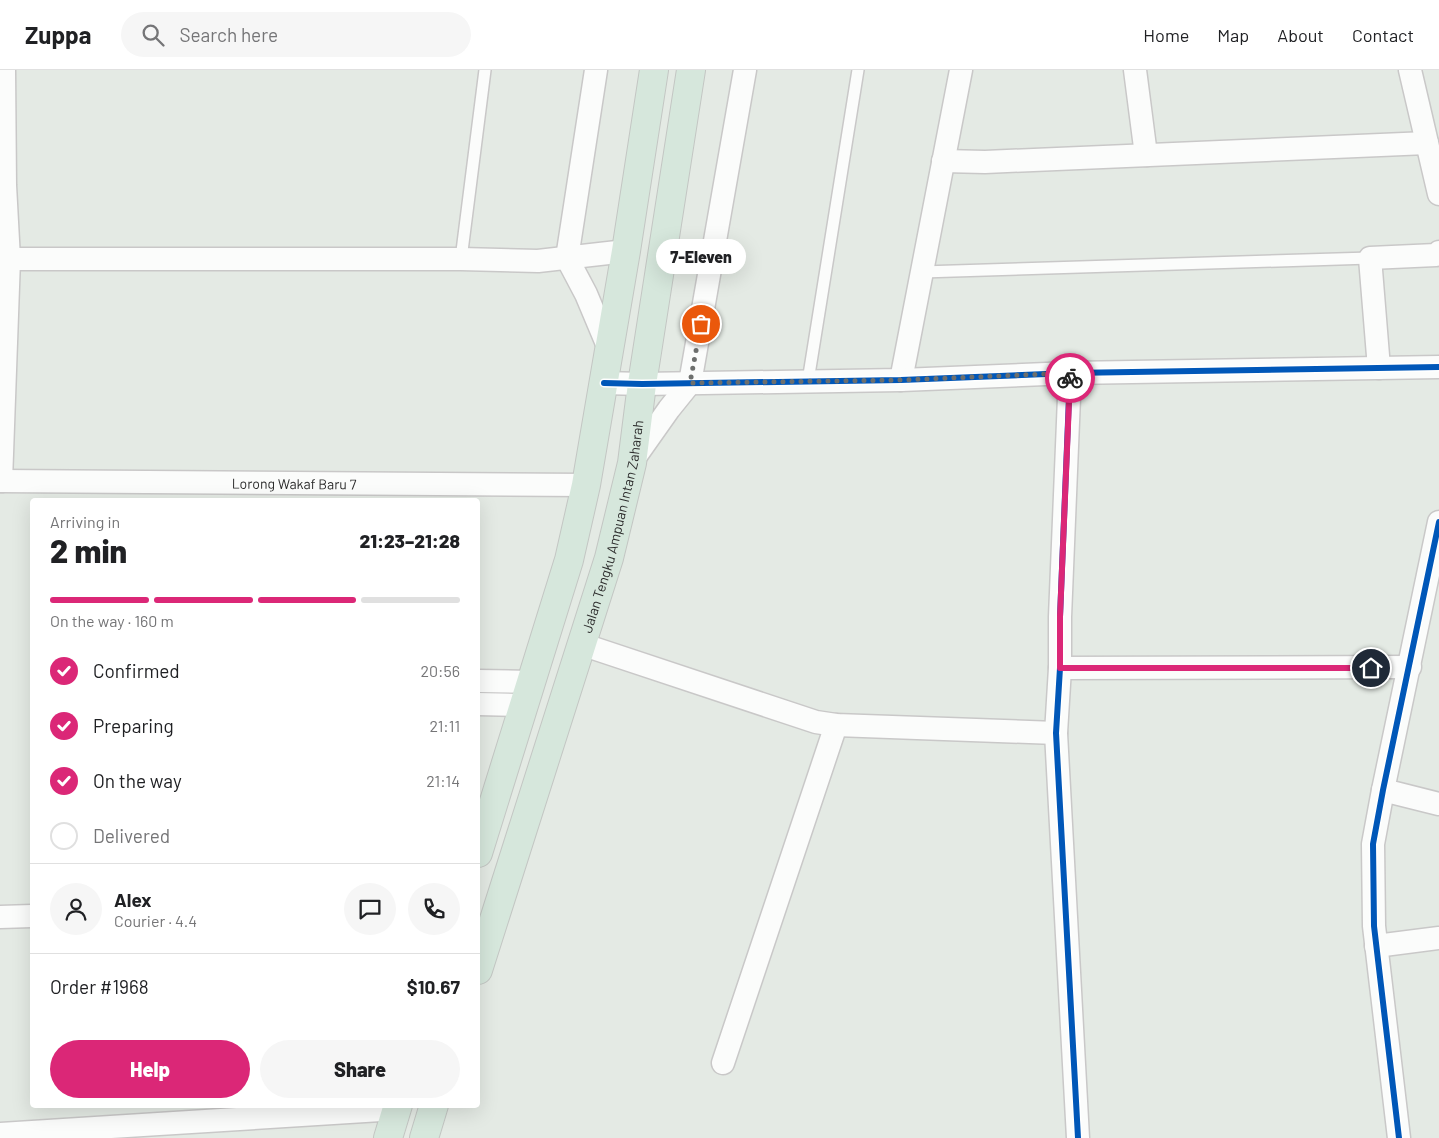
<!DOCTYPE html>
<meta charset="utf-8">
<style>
:root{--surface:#fff;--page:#f6f6f6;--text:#202124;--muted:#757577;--line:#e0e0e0;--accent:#db2777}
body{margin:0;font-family:Barlow,sans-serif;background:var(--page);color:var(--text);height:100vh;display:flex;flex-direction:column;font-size:19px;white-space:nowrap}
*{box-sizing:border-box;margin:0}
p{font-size:16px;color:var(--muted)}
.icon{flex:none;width:28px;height:28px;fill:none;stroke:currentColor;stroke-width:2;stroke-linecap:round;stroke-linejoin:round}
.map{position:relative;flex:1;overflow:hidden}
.panel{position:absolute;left:30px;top:428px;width:450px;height:610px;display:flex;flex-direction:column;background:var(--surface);border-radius:5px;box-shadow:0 5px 20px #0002}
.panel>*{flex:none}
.pin{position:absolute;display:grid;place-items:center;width:42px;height:42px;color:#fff;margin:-21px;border:2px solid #fff;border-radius:50%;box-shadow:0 1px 5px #0007}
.courier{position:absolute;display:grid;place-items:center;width:50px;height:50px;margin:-25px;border:4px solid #db2777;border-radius:50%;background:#fff;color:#222;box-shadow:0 1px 6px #0007}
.bubble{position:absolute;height:35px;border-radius:18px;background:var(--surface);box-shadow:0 5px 20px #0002;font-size:16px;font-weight:800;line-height:35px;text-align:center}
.overview em{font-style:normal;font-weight:800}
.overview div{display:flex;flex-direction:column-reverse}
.overview{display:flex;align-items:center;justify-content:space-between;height:85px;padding:0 20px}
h1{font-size:32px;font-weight:800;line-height:38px}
.bar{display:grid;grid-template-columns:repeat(4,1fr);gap:8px 5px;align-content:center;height:60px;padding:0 20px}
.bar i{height:6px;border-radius:4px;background:var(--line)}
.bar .selected{background:var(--accent)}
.bar p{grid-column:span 4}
.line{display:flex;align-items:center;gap:12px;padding:0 20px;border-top:1px solid var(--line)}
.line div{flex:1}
.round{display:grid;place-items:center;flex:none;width:52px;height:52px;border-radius:26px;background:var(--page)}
ol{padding:0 20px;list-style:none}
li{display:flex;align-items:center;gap:15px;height:55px}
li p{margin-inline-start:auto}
li .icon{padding:5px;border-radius:50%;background:var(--accent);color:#fff;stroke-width:4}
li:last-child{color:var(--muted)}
li i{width:28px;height:28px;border:2px solid var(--line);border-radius:50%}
.cta{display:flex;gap:10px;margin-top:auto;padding:10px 20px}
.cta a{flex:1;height:58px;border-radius:30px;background:var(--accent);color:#fff;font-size:20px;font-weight:800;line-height:58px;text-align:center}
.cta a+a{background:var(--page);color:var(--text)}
header{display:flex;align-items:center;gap:30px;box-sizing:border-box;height:70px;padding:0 25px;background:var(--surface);border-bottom:1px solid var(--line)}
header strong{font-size:24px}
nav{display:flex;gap:28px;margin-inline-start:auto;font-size:18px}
.search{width:350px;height:45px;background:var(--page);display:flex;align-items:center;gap:12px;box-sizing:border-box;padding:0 18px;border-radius:28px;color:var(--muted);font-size:19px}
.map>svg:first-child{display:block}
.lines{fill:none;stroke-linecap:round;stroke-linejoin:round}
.service-casing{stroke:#c9c8c8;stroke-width:14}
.minor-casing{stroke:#c9c8c8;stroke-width:25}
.primary-casing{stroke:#c3c6c3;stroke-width:30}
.service{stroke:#fbfcfb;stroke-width:11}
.minor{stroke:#fbfcfb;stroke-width:22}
.primary{stroke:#d6e7dc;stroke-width:28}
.cycleway-casing{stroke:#fff;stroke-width:9}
.cycleway{stroke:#0057b8;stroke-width:6}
.done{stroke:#6d6f6d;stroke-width:5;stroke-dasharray:0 9}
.route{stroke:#db2777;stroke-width:6}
.labels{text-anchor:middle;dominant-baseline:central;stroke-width:5;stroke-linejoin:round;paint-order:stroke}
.street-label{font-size:14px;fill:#2d2d2d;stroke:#fff}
</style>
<header>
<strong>Zuppa</strong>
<div class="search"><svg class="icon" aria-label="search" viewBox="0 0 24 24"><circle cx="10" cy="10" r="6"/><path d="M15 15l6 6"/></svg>Search here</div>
<nav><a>Home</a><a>Map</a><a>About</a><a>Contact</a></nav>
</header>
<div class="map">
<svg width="1439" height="1068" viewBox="0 0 1439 1068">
<rect width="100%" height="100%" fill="#e4eae4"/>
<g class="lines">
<g class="service-casing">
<path id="service" d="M461,189L485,0
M922,202L1370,188
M808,311L858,0"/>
</g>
<g class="minor-casing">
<g id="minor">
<path d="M596,0L567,188L586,224L610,281"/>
<path d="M1135,0L1146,85"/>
<path d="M1410,0L1439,124"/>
<path d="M943,91L985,92L1427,73"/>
<path d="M9,189H461L538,191L626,181"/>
<path d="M1379,298L1370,188L1436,185L1439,182"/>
<path d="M1070,303L1060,547V598L1056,663L1078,1068"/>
<path d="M901,310L961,0"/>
<path d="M604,313L642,314L901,310L1070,303L1439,297"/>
<path d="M633,390L669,339L690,313L745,0"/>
<path id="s1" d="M0,411L586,415"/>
<path d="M1,411L9,189L5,115L4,0"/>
<path d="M581,574L816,652L836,655L1056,663"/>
<path d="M1060,598L1410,597"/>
<path d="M478,611L531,612"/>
<path d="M478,634L524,635"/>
<path d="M1383,720L1439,734"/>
<path d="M0,847L32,846"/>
<path d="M1376,876L1439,868"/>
<path d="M723,993L836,655"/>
<path d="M0,1064L397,1039"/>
<path d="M1399,1068L1374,856L1373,774L1383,720L1439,452"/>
</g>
</g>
<g class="primary-casing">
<g id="primary">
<path d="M478,783L569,490L586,415L626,181L654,0"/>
<path id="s2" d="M478,900L609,488L632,393L642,314L691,0"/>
<path d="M388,1068L398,1035"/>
<path d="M424,1068L434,1035"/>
</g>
</g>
<use href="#service" class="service"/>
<use href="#minor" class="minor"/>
<use href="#primary" class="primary"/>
<g class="cycleway-casing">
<path id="cycleway" d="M1070,303L1060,547V598L1056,663L1078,1068
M604,313L642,314L901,310L1070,303L1439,297
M1399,1068L1374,856L1373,774L1383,720L1439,452"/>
</g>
<use href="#cycleway" class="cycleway"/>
</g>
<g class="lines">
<path class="done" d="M701,254L690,313L901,310L1070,303V308"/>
<path class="route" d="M1070,308L1060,547V598H1371"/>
</g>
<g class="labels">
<g class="street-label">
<text stroke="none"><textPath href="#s1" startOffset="294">Lorong Wakaf Baru 7</textPath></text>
<text stroke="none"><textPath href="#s2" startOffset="464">Jalan Tengku Ampuan Intan Zaharah</textPath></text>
</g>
</g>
</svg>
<div class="pin" style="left:701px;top:254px;background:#ea580c"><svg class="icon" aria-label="bag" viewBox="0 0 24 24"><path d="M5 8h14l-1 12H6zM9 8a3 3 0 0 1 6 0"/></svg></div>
<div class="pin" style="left:1371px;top:598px;background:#1f2937"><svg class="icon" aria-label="home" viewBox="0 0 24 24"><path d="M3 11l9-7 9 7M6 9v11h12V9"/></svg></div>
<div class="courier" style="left:1070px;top:308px"><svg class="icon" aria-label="bike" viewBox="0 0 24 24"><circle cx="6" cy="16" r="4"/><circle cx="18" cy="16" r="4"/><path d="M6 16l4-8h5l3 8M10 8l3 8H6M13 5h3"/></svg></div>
<div class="bubble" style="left:656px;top:169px;width:90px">7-Eleven</div>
<section class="panel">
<div class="overview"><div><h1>2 min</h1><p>Arriving in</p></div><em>21:23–21:28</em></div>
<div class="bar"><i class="selected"></i><i class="selected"></i><i class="selected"></i><i></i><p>On the way · 160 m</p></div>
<ol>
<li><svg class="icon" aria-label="check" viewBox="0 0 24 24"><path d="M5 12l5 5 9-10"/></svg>Confirmed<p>20:56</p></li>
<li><svg class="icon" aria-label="check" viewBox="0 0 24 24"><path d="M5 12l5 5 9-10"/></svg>Preparing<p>21:11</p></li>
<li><svg class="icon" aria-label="check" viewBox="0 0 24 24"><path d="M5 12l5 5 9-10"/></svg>On the way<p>21:14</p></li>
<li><i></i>Delivered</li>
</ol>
<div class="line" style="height:90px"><a class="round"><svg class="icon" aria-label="person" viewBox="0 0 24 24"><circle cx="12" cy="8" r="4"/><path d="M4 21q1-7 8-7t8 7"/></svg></a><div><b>Alex</b><p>Courier · 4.4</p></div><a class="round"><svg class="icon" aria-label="chat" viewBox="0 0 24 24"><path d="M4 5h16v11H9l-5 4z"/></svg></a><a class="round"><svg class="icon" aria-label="phone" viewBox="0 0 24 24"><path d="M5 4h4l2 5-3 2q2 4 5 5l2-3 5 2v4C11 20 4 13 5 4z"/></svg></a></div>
<div class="line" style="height:65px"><div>Order #1968</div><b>$10.67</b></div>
<div class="cta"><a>Help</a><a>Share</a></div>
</section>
</div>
